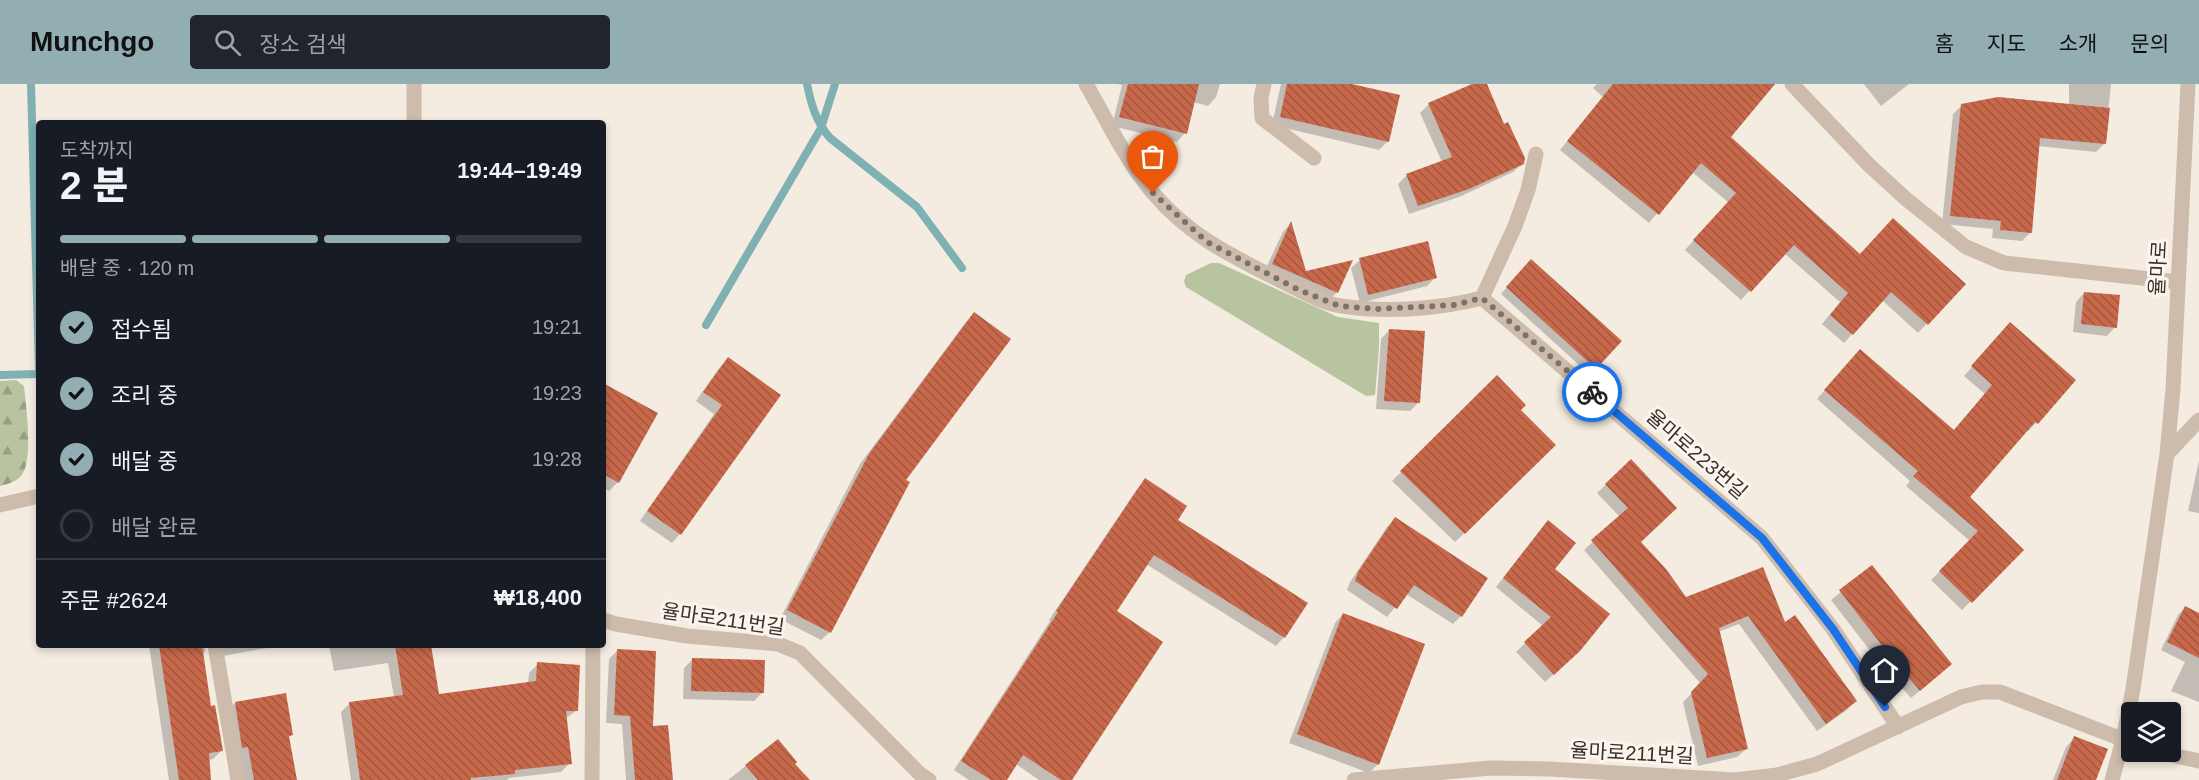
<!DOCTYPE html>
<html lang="ko">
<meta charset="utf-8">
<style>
:root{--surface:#171b24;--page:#20242c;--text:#f1f3f6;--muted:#9ea1a6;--line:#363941;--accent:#92aeb2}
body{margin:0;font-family:Helvetica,"Noto Sans KR",sans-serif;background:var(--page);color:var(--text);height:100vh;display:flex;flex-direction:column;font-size:22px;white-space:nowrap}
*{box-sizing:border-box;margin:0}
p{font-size:20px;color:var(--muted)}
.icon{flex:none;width:33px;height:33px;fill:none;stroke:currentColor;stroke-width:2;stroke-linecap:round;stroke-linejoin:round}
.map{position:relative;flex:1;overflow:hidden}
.sheet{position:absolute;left:36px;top:36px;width:570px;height:528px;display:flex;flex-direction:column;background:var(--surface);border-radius:6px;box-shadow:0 3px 9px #0003}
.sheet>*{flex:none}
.tools{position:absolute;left:2121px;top:618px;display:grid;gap:12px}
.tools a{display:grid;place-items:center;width:60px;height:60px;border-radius:6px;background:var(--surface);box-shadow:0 3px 9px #0003;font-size:30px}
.pin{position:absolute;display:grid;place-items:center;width:51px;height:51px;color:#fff;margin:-62px -26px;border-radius:50% 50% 50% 0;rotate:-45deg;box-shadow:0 0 6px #0007}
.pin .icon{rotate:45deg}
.courier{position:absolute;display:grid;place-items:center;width:60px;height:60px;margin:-30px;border:4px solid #1a73e8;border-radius:50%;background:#fff;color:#222;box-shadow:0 2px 8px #0007}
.summary em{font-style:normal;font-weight:800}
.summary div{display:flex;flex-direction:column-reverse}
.summary{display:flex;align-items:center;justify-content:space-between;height:102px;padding:0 24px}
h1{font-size:39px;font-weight:800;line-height:45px}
.bar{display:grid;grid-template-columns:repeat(4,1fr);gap:9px 6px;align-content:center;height:72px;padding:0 24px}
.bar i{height:8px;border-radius:4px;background:var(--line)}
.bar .current{background:var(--accent)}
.bar p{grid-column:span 4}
.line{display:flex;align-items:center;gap:15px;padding:0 24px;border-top:2px solid var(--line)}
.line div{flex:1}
ol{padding:0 24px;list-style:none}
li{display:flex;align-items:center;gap:18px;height:66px}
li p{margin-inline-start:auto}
li .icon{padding:6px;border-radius:50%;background:var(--accent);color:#111;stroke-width:4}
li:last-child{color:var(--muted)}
li i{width:33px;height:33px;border:3px solid var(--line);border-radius:50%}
header{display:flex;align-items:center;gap:36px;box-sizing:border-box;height:84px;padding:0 30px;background:var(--accent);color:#111}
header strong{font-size:28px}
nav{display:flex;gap:33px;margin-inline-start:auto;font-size:21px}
.search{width:420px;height:54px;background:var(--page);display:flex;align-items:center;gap:15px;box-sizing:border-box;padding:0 21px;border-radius:6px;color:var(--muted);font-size:22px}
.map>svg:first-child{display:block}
.forest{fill:url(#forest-firs)}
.green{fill:#b8c4a0}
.shadow{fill:#0003}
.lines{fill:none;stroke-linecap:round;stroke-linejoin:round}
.stream{stroke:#7fb0b2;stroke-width:8}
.building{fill:url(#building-back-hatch)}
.minor{stroke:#cdbbac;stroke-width:15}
.done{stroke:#7c716b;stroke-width:6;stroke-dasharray:0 10.8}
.route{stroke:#1a73e8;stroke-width:8}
.labels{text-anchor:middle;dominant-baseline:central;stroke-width:6;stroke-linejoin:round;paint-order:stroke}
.street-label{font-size:20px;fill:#3b302b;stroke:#fbf5ee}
</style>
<header>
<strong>Munchgo</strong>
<div class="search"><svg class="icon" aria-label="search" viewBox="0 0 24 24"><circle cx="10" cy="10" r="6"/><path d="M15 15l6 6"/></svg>장소 검색</div>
<nav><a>홈</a><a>지도</a><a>소개</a><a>문의</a></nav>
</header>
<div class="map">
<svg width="2199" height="696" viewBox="0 0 2199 696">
<defs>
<pattern id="forest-firs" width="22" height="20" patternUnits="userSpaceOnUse" patternTransform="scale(1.5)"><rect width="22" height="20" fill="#b8c4a0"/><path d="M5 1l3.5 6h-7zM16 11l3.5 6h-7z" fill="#97a083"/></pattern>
<pattern id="building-back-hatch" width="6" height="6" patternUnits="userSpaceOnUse" patternTransform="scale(1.5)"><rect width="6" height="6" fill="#c8694b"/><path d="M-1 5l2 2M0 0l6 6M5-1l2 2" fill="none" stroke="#a4573f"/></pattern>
</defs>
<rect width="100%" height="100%" fill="#f4ebe1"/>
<path class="forest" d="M16,296L24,302C26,321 34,378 21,392C16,398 8,400 0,402V297Z"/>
<path class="green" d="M1211,179H1219L1338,233L1379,239V264L1375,311L1366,312L1186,203L1184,197L1186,191Z"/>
<path class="shadow" d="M1117,0H1220L1216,13L1208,22L1193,18L1185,49L1177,58L1112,42L1122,1Z
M1281,0H1346L1388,57L1379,66L1272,41Z
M1476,0H1485L1523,79L1513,88L1459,113L1409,130L1398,100L1407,91L1442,78L1420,29L1429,20Z
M1597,0H1766L1728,53L1860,172L1964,200L1918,249L1882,216L1844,259L1822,240L1840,218L1784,169L1741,216L1685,166L1728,118L1692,88L1649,139L1560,66L1603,13L1593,4Z
M1864,0H1909L1881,22Z
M2069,0H2111L2105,59L2096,68L2038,62L2031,148L2022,157L1992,154L1993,145L1942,140L1953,30L1962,21H2069Z
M1290,140L1305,189L1337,208L1328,217L1264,188L1283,148Z
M1360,176L1435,194L1427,202L1360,219L1351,184Z
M1525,183L1620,257L1589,290L1501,210Z
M2084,209L2115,243L2107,252L2073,248L2076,218Z
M975,230L904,396L830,548L821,556L780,535L860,380L966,238Z
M1389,246L1419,318L1410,327L1376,325L1381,255Z
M2002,249L2036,339L2028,347L2026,346L1968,413L2022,466L1962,526L1931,496L1970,457L1906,402L1910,397L1817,315L1852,275L1953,347L1985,310L1964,292Z
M728,275L779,311L680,450L672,459L640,437L714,330L696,317L719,284Z
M1497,294L1519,326L1554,361L1455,458L1392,397Z
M603,301L618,398L609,407L603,403Z
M1631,377L1640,458L1685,515L1784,540L1855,617L1847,626L1817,647L1739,540L1718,548L1746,665L1737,673L1698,682L1683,618L1701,600L1584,466L1620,433L1597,409Z
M2199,377V429L2188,427Z
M1145,396L1176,437L1284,553L1276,562L1146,480L1115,528L1070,696H1039L1016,680L1006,696H969L954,686L1050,537L1049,536L1137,405Z
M1396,435L1461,532L1453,540L1406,510L1387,533L1347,506L1350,498L1387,443Z
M1540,447L1553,485L1569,576L1545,598L1516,568L1543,542L1496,503Z
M1872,483L1942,588L1911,614L1875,573L1831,516Z
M2185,524L2199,531V618L2171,607L2185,578L2161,566L2178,531Z
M1343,530L1378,680L1369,689L1289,659L1335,539Z
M149,561H205V568L202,571L210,624L222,666L213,675L208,676L210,696H169Z
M211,561H270L267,564L217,573Z
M329,561H427L437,612L528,600L529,589L538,580L576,627L565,635L570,679L561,688L509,694L507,696H351L341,628L350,619L394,613L388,579L334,587Z
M618,566L651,644L671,696H626L622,640L606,639L609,575Z
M693,575L763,608L754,617L683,615L684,584Z
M235,619L292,650L288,654L296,696H244L227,628Z
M2074,654L2094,696H2053L2066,663Z
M777,657L808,696H728Z"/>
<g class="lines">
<path class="stream" d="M31,0L39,285
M807,0C811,20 816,38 830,54L917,123L962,184
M706,241L821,44L835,0
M0,291L39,290"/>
</g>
<path class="building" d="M1128,0H1199L1187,50L1119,33Z
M1287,0H1352L1400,11L1389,58L1280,33Z
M1472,0H1487L1504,40L1508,38L1525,74L1524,80L1469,105L1418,122L1406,90L1452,73L1428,19Z
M1613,0H1775L1731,53L1860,170L1893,134L1966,200L1928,241L1891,208L1853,251L1830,231L1848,209L1794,161L1751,208L1693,156L1736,109L1701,79L1659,131L1567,57Z
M1998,13L2110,24L2106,60L2040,54L2032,149L2000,146L2001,137L1950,132L1961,20Z
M1291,137L1306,187L1353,176L1338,209L1272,180Z
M1428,157L1437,194L1368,211L1359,174Z
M1531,175L1622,257L1596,285L1506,203Z
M2084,208L2120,211L2117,244L2081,240Z
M974,228L1011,255L906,396L910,398L831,549L787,526L869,370Z
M2010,238L2076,296L2038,340L2035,338L1970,413L2024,466L1972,519L1939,487L1978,447L1913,392L1918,387L1824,306L1860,265L1954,346L1992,301L1971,282Z
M1389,245L1425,247L1420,319L1384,317Z
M728,273L781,311L681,451L647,427L722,321L703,308Z
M1497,291L1526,321L1521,326L1556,361L1465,450L1400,387Z
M603,299L658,329L619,399L603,390Z
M1631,375L1677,424L1641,458L1666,485L1686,513L1763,483L1785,538L1795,531L1857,617L1826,640L1748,532L1719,544L1748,665L1707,674L1691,608L1708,590L1591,456L1628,424L1605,400Z
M1145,394L1187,422L1178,436L1308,519L1285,554L1154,471L1117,527L1163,558L1072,696H1061L1023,671L1007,696H991L961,677L1058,528L1056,527Z
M1395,433L1488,494L1462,533L1414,501L1397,525L1355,497L1358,488Z
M1548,436L1576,459L1555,485L1610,530L1580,567L1554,591L1524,558L1551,533L1503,494Z
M1872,481L1952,580L1920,607L1884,564L1839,506Z
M2185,522L2199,529V574L2167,558Z
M1343,529L1425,560L1379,681L1297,650Z
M159,561H202L211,622L215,621L223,667L209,669L211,696H179Z
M395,561H431L439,610L536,597L537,578L580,581L578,627H566L572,680L515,686V690L470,694L471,696H360L349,618L403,611Z
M617,565L656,567L653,642L668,641L673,696H635L630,632L614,631Z
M692,574L765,576L764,609L691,607Z
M286,609L293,651L289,652L297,696H254L248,663L242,664L235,618Z
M2074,652L2108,665L2096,696H2057Z
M778,655L797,678L795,680L810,696H758L745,681Z"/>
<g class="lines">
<path class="minor" d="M1086,0C1107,36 1126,77 1153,109C1191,154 1236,174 1287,200C1303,208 1324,220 1342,222C1386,229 1439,225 1482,214L1762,454L1833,545L1898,643
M1264,0L1261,14L1262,34L1314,74
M1792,0L1869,81L1906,115L1966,163L2004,179L2178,198
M414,39V0
M1482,214L1515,142L1528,106L1536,70
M2167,370L2199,336
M0,421L39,412
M603,536L616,540L687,552L778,560L800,569L920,690L929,696
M215,561L238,696
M2158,668L2199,677
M592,696L593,561
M1354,696L1491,684L1550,685L1735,696L1777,691L1817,680L1961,613L1982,608H2000L2132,659
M2112,696L2123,656L2133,605L2167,370L2173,305L2188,0"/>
</g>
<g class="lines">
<path class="done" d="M1153,109L1207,158L1299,206L1339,222L1377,225L1454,221L1482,214L1592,308"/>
<path class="route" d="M1592,308L1762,454L1833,545L1885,623"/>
</g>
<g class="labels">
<g class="street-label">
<text transform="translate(2158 184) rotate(-87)">율마로</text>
<text transform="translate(1697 370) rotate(41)">율마로223번길</text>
<text transform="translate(723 535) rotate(8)">율마로211번길</text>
<text transform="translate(1632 669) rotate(3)">율마로211번길</text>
</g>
</g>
</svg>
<div class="tools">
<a><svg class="icon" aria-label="layers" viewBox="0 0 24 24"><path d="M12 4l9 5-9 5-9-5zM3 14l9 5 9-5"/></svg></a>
</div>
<div class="pin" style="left:1153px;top:109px;background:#ea580c"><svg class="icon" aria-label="bag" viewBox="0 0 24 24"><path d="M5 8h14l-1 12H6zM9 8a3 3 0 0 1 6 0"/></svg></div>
<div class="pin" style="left:1885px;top:623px;background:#1f2937"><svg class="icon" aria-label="home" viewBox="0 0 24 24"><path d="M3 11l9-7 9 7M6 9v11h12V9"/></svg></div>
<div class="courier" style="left:1592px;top:308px"><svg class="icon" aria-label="bike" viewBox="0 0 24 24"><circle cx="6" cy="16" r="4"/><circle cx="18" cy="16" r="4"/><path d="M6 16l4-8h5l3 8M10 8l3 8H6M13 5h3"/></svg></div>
<section class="sheet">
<div class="summary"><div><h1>2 분</h1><p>도착까지</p></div><em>19:44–19:49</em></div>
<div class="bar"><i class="current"></i><i class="current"></i><i class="current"></i><i></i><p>배달 중 · 120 m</p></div>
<ol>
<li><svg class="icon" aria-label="check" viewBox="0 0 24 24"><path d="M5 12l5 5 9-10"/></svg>접수됨<p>19:21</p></li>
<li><svg class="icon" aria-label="check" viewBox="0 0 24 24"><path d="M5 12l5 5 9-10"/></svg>조리 중<p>19:23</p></li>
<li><svg class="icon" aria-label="check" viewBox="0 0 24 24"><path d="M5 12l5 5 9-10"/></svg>배달 중<p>19:28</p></li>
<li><i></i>배달 완료</li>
</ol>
<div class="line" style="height:78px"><div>주문 #2624</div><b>₩18,400</b></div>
</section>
</div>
